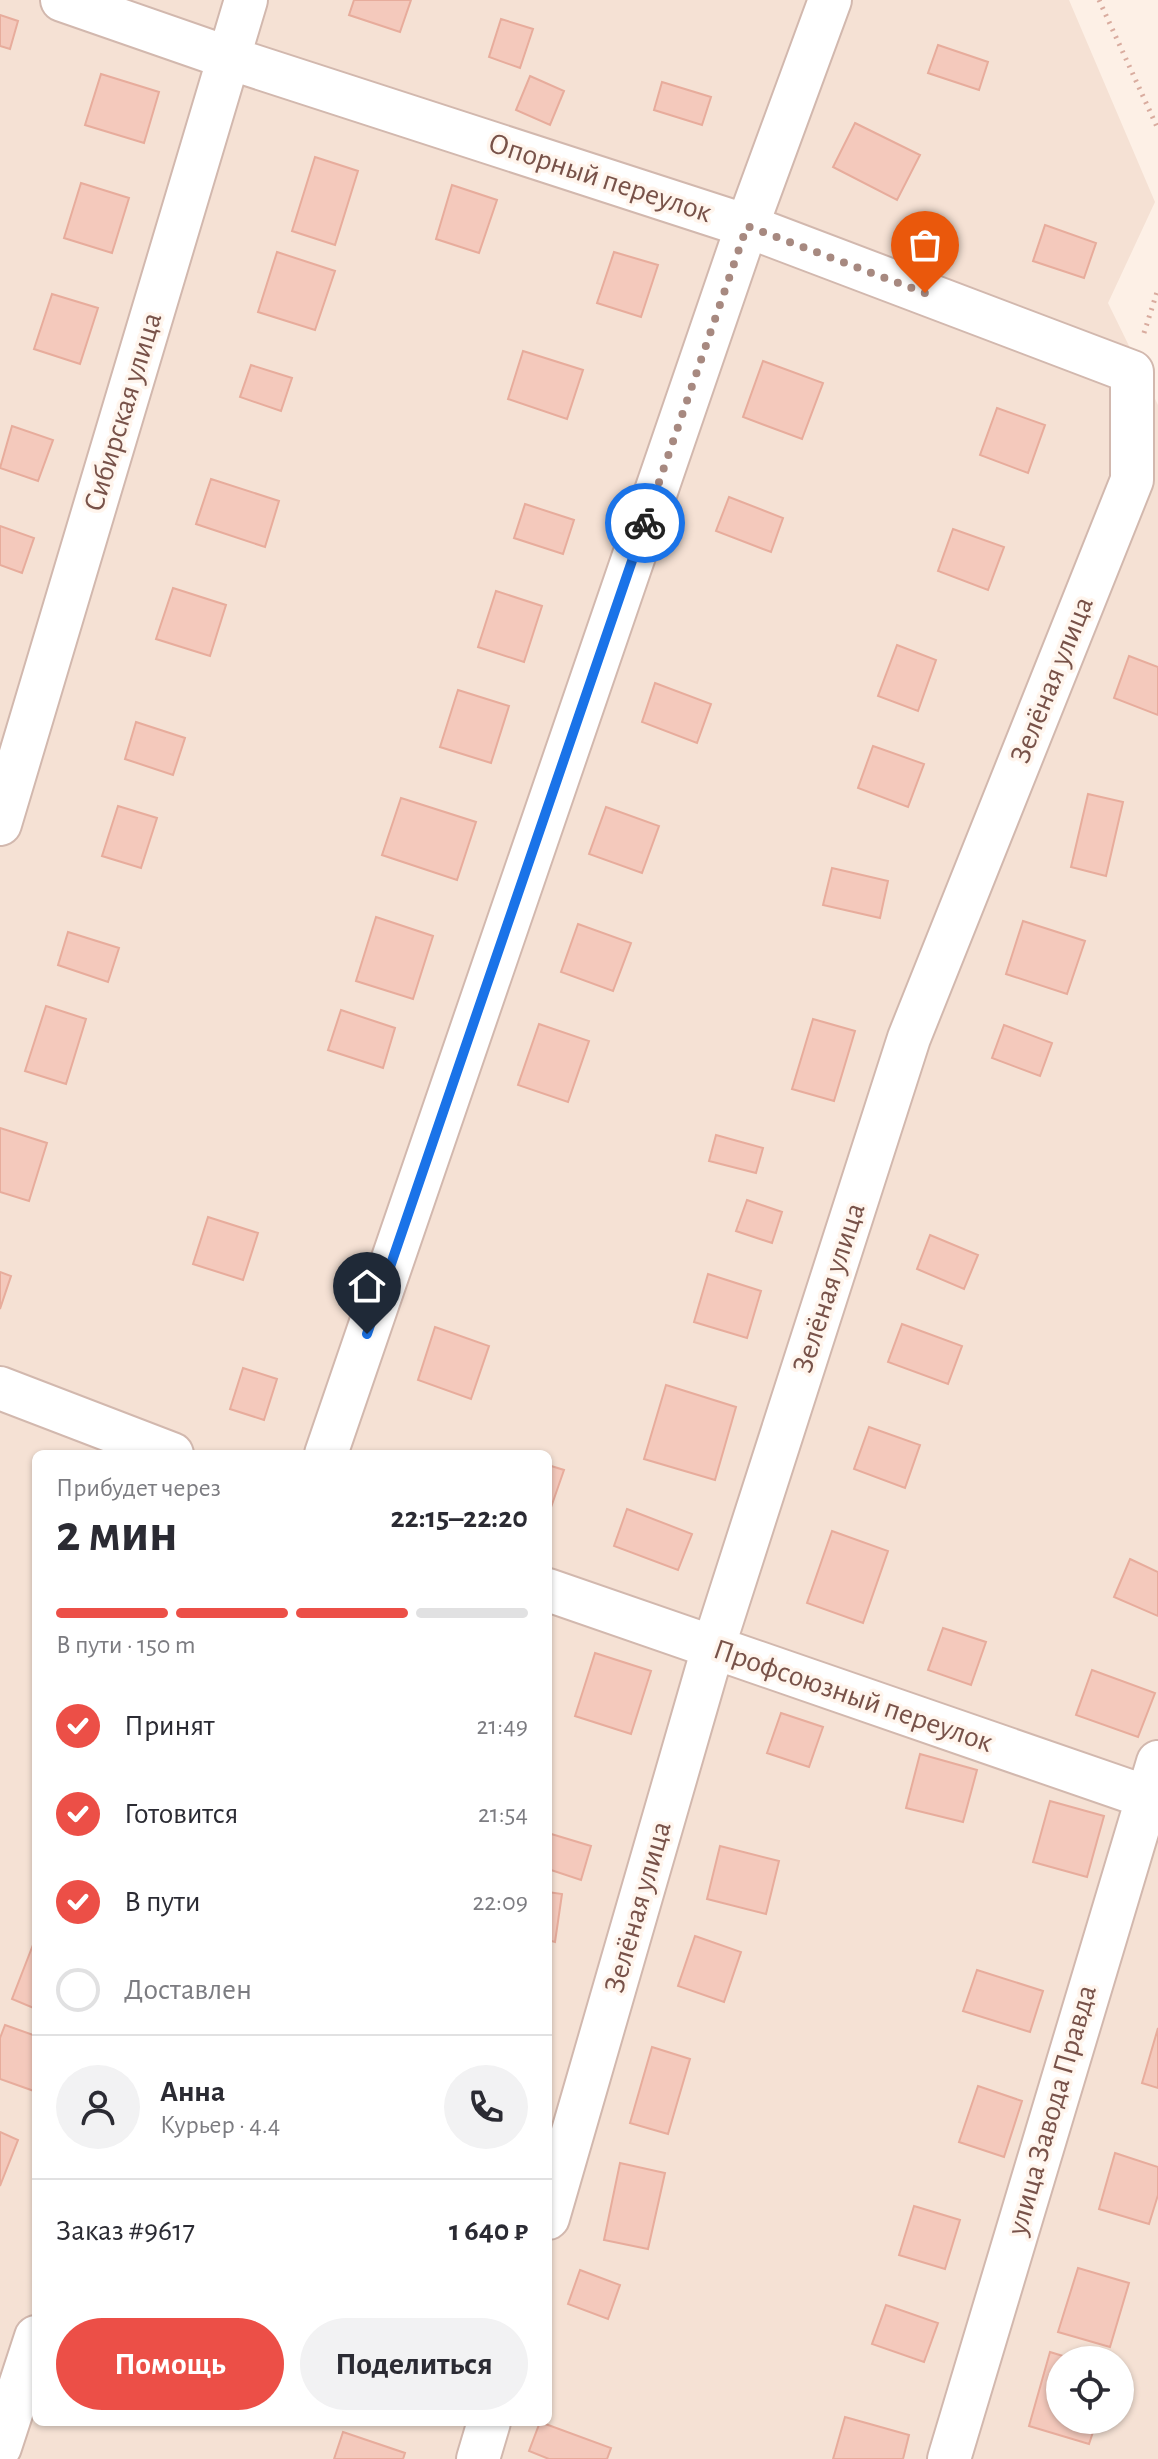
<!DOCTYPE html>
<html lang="ru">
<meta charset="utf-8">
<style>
:root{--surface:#fff;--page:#f2f2f3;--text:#2b2b33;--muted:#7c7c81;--line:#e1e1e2;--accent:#ec4f47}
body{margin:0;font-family:"Alegreya Sans",sans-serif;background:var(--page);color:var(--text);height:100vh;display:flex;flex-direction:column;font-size:30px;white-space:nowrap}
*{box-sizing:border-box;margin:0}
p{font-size:26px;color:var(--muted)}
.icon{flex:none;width:44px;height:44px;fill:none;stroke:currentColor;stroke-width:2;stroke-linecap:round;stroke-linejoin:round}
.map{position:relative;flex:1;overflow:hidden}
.panel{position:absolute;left:32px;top:1450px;width:520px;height:976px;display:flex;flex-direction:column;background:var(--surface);border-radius:12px;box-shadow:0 2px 6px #0004}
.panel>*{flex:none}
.fabs{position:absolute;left:1046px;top:2346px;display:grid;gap:16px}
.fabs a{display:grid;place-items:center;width:88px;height:88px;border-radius:50%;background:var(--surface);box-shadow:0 2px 6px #0004;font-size:40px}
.pin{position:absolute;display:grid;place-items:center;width:68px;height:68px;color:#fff;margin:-82px -34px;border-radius:50% 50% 50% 0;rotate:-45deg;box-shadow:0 0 8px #0007}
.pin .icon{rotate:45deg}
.courier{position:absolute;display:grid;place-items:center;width:80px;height:80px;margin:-40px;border:6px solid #1a73e8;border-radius:50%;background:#fff;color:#222;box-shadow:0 2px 10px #0007}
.summary em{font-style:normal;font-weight:700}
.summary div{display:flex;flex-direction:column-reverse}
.summary{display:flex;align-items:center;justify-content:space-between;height:136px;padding:0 24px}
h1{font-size:52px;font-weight:700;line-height:60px}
.bar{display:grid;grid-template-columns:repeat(4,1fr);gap:12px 8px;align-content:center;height:96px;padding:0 24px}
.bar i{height:10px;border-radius:6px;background:var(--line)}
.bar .current{background:var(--accent)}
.bar p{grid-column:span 4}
.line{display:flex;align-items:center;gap:20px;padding:0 24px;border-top:2px solid var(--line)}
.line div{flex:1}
.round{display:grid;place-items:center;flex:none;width:84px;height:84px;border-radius:42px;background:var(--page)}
ol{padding:0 24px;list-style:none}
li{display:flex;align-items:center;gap:24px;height:88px}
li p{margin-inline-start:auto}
li .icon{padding:8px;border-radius:50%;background:var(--accent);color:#fff;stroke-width:4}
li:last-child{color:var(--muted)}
li i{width:44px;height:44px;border:4px solid var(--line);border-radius:50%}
.action{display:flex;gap:16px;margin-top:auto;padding:16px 24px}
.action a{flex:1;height:92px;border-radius:48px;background:var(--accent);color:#fff;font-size:32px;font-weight:700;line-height:92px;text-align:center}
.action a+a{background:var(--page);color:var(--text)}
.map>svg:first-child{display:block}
.residential{fill:#f5e1d4;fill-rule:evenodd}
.building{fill:#f4c9bc;stroke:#e7ac9c;stroke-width:2}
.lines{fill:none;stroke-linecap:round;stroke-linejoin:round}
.street-casing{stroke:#d2b8ae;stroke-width:46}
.path{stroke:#d9ac9f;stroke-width:5;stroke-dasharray:2 6;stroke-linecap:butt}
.street{stroke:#fff;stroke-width:42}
.done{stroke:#a78980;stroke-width:8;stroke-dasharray:0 14.4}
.route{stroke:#1a73e8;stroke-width:10}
.labels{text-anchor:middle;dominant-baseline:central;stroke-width:7;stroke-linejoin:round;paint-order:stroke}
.street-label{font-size:30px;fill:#785249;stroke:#fff5ed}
</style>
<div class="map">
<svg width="1158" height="2459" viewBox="0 0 1158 2459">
<rect width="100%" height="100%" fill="#fdf0e6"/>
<path class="residential" d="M0,0H1069L1155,202L1108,303L1158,405V2459H0ZM36,1454H548V2422H36ZM1060,2360H1120V2420H1060Z"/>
<path class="building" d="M354,0H411L400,32L349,15Z
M0,15L18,21L10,49L0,46Z
M501,19L533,29L520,68L489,57Z
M938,45L988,62L979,90L928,73Z
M101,74L159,92L144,143L85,125Z
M530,76L564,91L550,125L516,110Z
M662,82L711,97L702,125L654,110Z
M855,123L920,155L897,200L833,167Z
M315,157L358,171L335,245L292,231Z
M81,183L129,198L112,253L64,238Z
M452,185L497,200L479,253L436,239Z
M1045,225L1096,243L1084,278L1033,261Z
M277,252L335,271L315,330L258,312Z
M614,252L658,265L641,317L597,303Z
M52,294L98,308L80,364L34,349Z
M523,351L583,370L567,419L508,399Z
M763,361L823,383L802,439L743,417Z
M251,365L292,378L281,411L240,397Z
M997,408L1045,425L1028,473L980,455Z
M12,426L53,440L38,481L0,468Z
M211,479L279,501L265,547L196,524Z
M729,497L783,518L771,552L716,531Z
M525,504L574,520L563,554L514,538Z
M0,526L34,538L22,573L0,565Z
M953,529L1004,547L988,590L938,571Z
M173,588L226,605L210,656L156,639Z
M496,591L542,606L524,662L478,647Z
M897,645L936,660L918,711L878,696Z
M1129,656L1158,667V715L1114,698Z
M655,683L711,704L697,743L642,722Z
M458,690L509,706L491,763L440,747Z
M136,722L185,738L173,775L125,759Z
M873,746L924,764L908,807L858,788Z
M1088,794L1123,802L1106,876L1071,867Z
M401,798L476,822L457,880L382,855Z
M118,806L157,818L141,868L102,856Z
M606,807L659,826L642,873L589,854Z
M832,868L888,881L880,918L823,905Z
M376,917L433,936L413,999L356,981Z
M1023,921L1085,941L1067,994L1006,974Z
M578,924L631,943L613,991L561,972Z
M68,932L119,948L108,982L58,965Z
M46,1006L86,1019L66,1084L25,1071Z
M341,1010L395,1028L383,1068L328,1050Z
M813,1019L855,1031L834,1101L792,1089Z
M539,1024L589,1041L568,1102L518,1085Z
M1004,1025L1052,1043L1040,1076L992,1058Z
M0,1128L47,1143L29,1201L0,1192Z
M716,1135L763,1148L756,1173L709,1161Z
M747,1200L782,1212L772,1243L736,1231Z
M208,1217L258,1233L243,1280L193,1264Z
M930,1235L978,1255L964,1289L917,1269Z
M0,1272L11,1276L0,1309Z
M708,1274L761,1291L747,1338L694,1322Z
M902,1324L962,1346L948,1384L888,1362Z
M435,1327L489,1346L471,1399L418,1380Z
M243,1368L277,1379L264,1420L230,1409Z
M666,1385L736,1407L715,1480L644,1459Z
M869,1427L920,1445L905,1488L854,1469Z
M548,1465L564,1470L548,1516Z
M627,1509L692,1534L678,1570L614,1546Z
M832,1531L888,1551L863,1623L807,1603Z
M1130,1559L1158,1572V1616L1114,1597Z
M943,1628L986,1642L971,1685L928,1670Z
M595,1653L651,1671L631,1734L575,1716Z
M1092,1670L1155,1693L1138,1737L1076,1715Z
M781,1713L823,1727L809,1767L767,1753Z
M920,1754L977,1770L963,1822L906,1808Z
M1050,1801L1104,1816L1087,1877L1033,1862Z
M548,1833L591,1846L581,1880L548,1869Z
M720,1846L779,1861L766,1914L707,1899Z
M548,1892L562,1894L555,1942L548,1940Z
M695,1936L741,1952L724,2002L678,1986Z
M36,1937V2009L12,1999Z
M977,1970L1043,1991L1030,2032L963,2011Z
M5,2025L36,2036L34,2091L0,2079V2038Z
M1158,2028V2088L1142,2083Z
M652,2047L690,2059L668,2134L630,2123Z
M978,2086L1022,2101L1004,2157L959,2142Z
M0,2132L18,2140L0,2186Z
M1115,2153L1158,2167V2195L1149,2224L1099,2209Z
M620,2163L665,2173L648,2249L604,2240Z
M914,2206L960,2220L945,2269L899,2255Z
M1078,2268L1129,2283L1110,2347L1058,2332Z
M580,2270L620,2285L608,2319L568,2304Z
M886,2305L938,2323L924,2362L872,2344Z
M1050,2352L1076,2360H1060V2420H1097L1089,2444L1029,2426Z
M845,2417L909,2435L903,2459H833Z
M540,2422L611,2448L607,2459H549L529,2451Z
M343,2432L405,2453L403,2459H334Z"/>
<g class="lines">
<g class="street-casing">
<path id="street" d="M62,0L229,58L747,226L1132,372V480L909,1038L713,1648L548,2218
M0,824L246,0
M0,1388L172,1454
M326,1454L747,226L830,0
M548,1590L1158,1801
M0,2447L36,2337
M478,2459L489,2422
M949,2459L1158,1762"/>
</g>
<path class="path" d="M1099,0L1158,129
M1144,333L1158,289"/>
<use href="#street" class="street"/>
</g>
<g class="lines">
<path class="done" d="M645,523L747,226L925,293"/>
<path class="route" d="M367,1334L645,523"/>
</g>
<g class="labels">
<g class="street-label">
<text transform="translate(600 178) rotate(18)">Опорный переулок</text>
<text transform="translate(123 412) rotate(-73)">Сибирская улица</text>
<text transform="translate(1052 680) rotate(-68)">Зелёная улица</text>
<text transform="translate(829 1288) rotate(-72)">Зелёная улица</text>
<text transform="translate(853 1696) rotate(19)">Профсоюзный переулок</text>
<text transform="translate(638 1907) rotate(-74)">Зелёная улица</text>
<text transform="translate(1052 2110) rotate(-74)">улица Завода Правда</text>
</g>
</g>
</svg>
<div class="fabs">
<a><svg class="icon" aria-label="locate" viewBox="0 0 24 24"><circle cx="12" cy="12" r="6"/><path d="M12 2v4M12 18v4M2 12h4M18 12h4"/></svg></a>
</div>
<div class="pin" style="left:925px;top:293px;background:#ea580c"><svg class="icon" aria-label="bag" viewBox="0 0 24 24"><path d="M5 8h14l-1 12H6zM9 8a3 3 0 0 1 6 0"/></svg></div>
<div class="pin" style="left:367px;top:1334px;background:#1f2937"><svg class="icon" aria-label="home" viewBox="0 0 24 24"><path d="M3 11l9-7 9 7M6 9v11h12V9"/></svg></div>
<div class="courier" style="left:645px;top:523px"><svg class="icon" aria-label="bike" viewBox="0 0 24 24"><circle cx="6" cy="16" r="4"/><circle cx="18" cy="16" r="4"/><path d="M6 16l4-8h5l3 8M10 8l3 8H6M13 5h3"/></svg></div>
<section class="panel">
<div class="summary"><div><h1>2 мин</h1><p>Прибудет через</p></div><em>22:15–22:20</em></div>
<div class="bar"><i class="current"></i><i class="current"></i><i class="current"></i><i></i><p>В пути · 150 m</p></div>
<ol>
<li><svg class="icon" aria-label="check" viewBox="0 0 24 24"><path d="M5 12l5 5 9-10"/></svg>Принят<p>21:49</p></li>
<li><svg class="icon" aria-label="check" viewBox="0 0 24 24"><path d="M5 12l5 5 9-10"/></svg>Готовится<p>21:54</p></li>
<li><svg class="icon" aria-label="check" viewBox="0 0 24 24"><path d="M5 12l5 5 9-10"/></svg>В пути<p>22:09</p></li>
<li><i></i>Доставлен</li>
</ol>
<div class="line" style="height:144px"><a class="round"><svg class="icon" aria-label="person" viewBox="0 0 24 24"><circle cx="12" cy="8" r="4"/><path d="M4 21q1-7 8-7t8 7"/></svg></a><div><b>Анна</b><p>Курьер · 4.4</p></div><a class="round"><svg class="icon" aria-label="phone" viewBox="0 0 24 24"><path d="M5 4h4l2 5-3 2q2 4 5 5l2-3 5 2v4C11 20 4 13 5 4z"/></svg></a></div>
<div class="line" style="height:104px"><div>Заказ #9617</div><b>1 640 ₽</b></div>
<div class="action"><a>Помощь</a><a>Поделиться</a></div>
</section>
</div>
